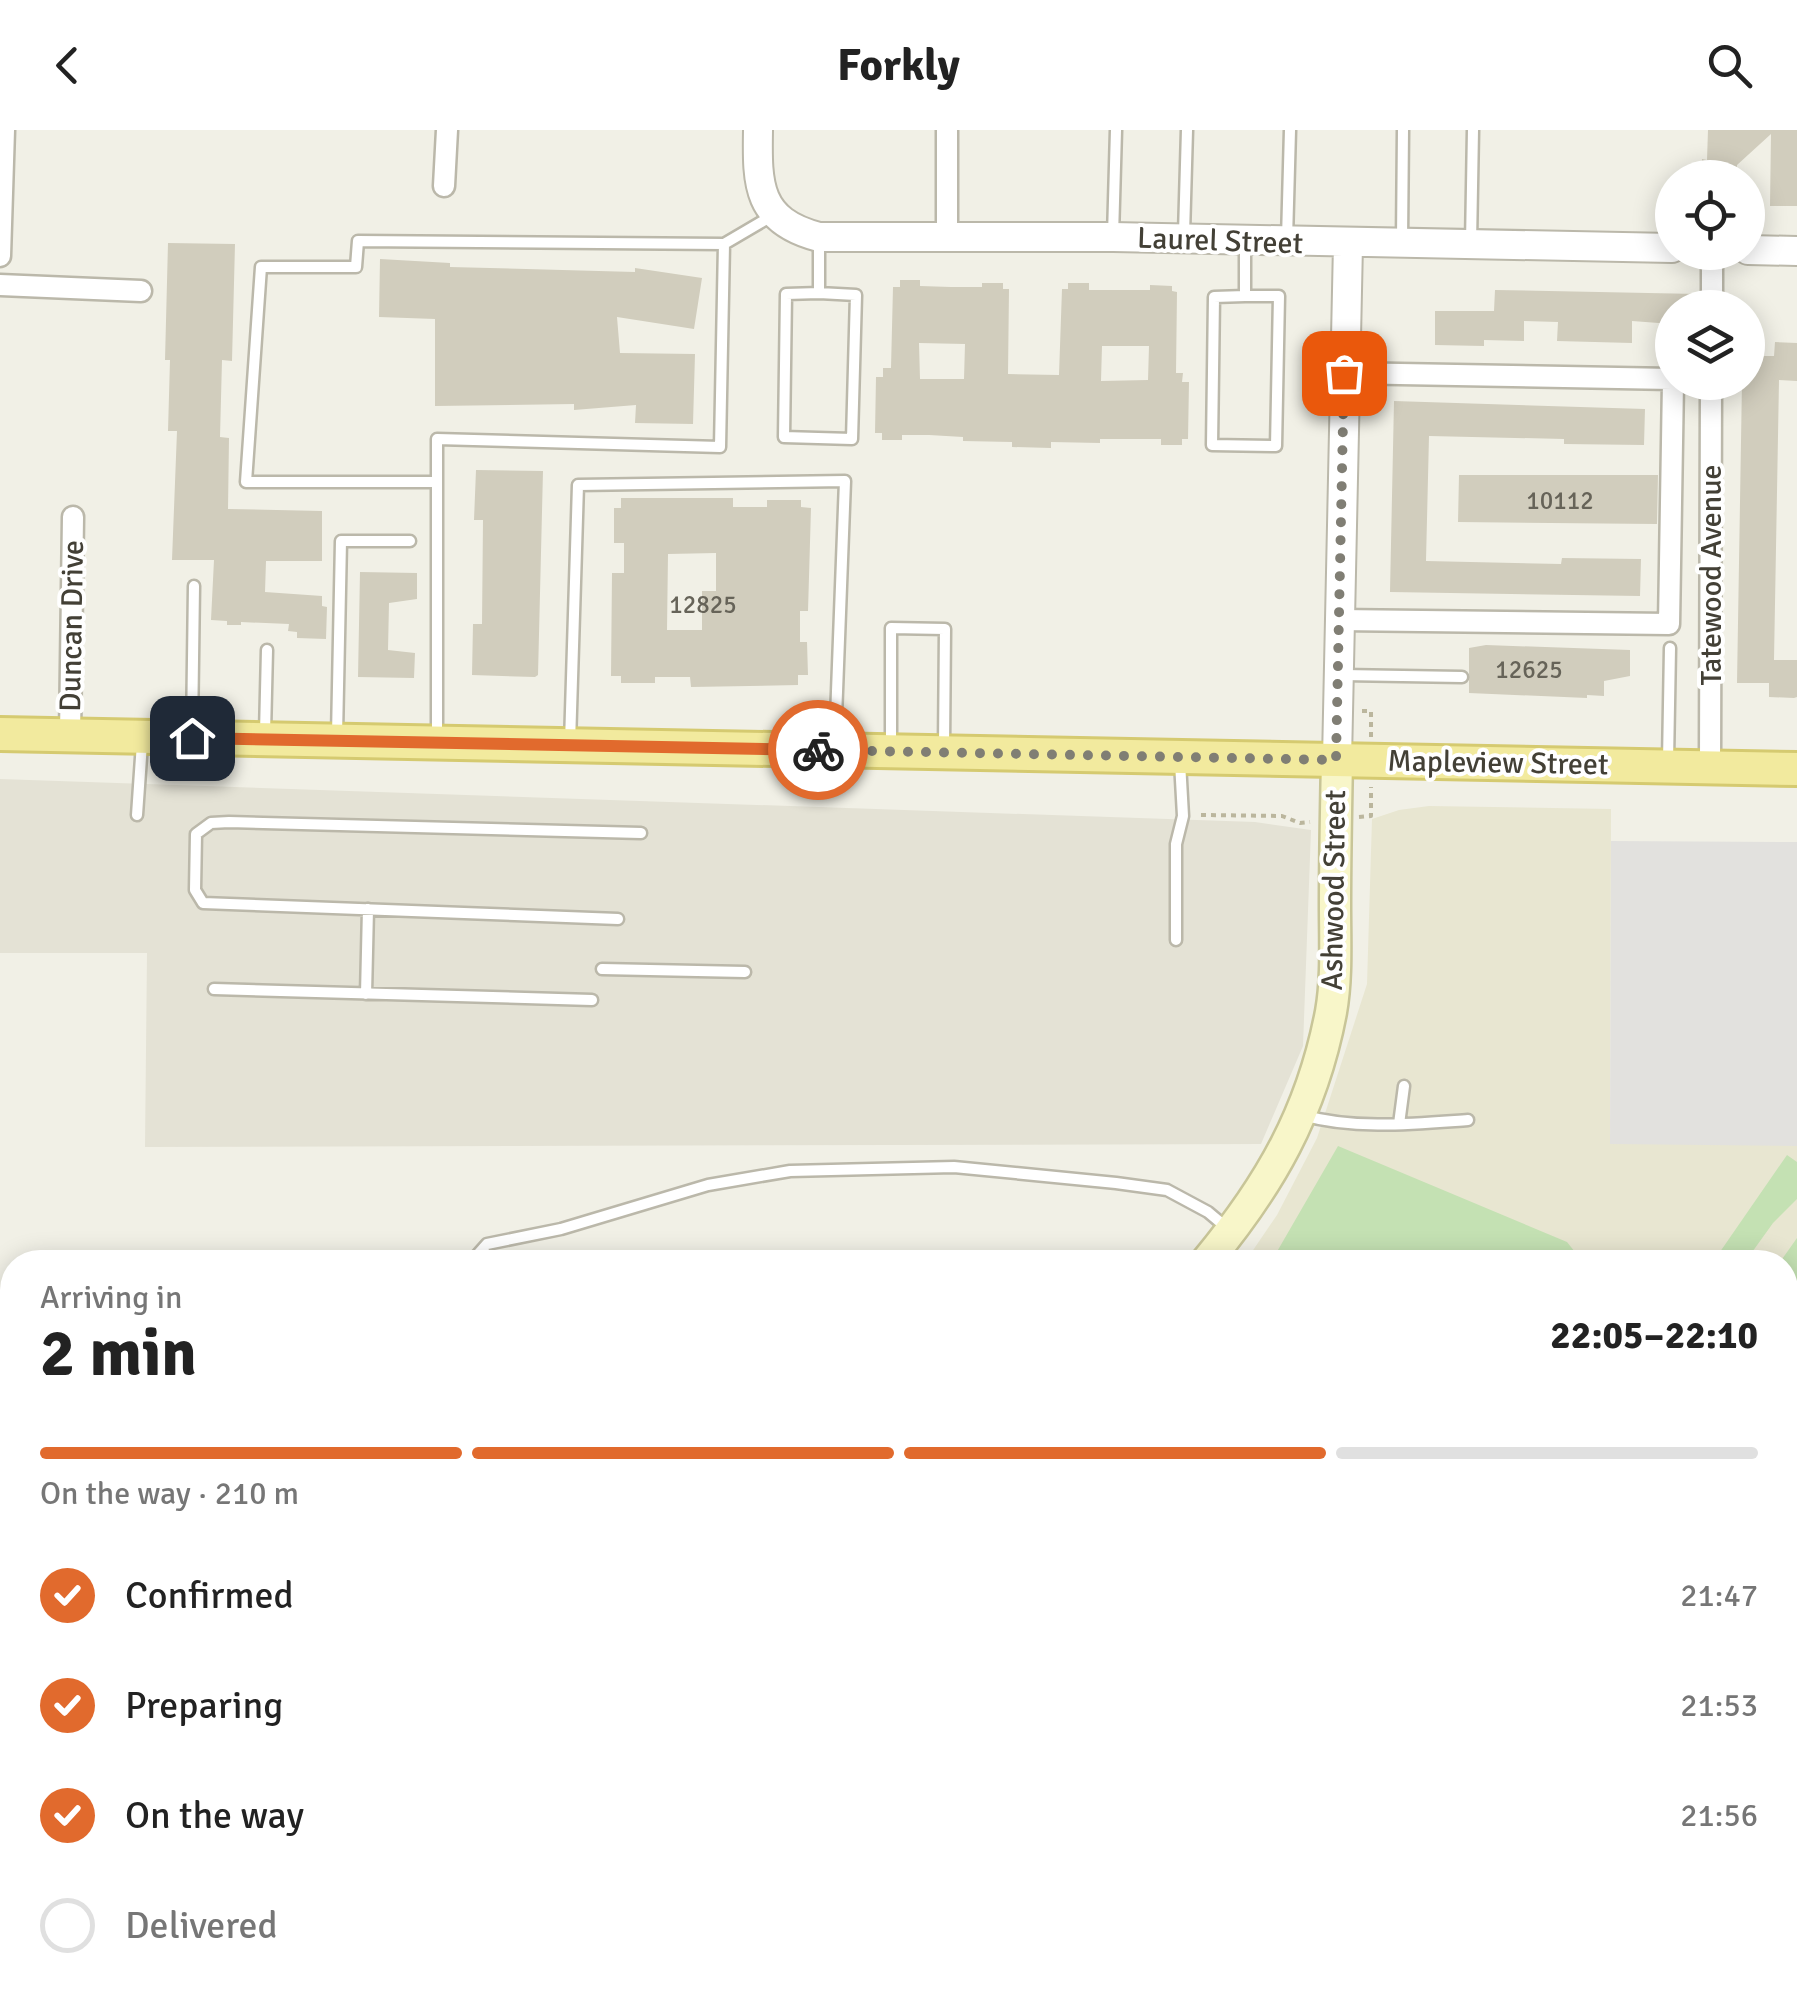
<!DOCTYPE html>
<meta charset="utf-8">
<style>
:root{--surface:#fff;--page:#f6f6f6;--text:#222;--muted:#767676;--line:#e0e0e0;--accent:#e16a2d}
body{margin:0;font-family:Signika,sans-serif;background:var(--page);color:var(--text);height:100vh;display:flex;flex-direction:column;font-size:38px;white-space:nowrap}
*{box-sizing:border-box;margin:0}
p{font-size:32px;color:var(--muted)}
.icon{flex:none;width:55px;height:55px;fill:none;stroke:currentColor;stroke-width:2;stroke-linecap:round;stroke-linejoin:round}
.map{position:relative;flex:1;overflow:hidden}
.sheet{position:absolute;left:0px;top:1120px;width:1798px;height:752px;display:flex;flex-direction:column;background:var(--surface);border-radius:40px 40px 0 0;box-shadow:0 5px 25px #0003}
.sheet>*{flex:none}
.controls{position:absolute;left:1655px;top:30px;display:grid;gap:20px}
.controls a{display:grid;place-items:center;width:110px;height:110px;border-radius:50%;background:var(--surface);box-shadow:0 5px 25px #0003;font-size:50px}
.pin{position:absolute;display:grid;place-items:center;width:85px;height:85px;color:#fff;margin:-42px;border-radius:20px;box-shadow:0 5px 15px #0006}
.courier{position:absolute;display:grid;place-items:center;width:100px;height:100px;margin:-50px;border:8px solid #e16a2d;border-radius:50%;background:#fff;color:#222;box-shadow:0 2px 12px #0007}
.head em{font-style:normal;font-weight:800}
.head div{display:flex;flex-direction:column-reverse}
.head{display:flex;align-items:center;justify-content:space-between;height:170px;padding:0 40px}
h1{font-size:65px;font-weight:800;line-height:75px}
.bar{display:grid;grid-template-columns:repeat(4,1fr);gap:15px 10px;align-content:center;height:120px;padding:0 40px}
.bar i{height:12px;border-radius:8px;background:var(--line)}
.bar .selected{background:var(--accent)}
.bar p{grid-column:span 4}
ol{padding:0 40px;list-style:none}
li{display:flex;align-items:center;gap:30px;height:110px}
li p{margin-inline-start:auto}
li .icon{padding:10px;border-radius:50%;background:var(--accent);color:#fff;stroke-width:4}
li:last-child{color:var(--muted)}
li i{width:55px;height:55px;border:5px solid var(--line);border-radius:50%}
header{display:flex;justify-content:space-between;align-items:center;height:130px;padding:0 40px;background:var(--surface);font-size:45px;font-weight:800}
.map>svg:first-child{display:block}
.residential{fill:#e4e2d5}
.education{fill:#e8e6d1}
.green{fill:#c4e1b3}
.parking{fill:#e2e1de}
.building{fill:#d1cdbd;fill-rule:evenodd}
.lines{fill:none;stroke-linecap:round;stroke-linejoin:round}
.service-casing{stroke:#bbb8aa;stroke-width:15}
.minor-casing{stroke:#bbb8aa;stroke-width:25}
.tertiary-casing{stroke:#bbb8aa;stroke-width:32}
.secondary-casing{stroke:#c8c598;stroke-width:35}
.primary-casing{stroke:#d5ca70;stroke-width:38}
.path{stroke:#bbb69d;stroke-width:4;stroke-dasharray:5 5;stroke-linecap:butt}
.service{stroke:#fff;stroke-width:10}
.minor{stroke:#fff;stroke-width:20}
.tertiary{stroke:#fff;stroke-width:28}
.secondary{stroke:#f8f6c9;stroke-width:30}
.primary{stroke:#f2ea9e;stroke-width:32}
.done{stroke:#807e74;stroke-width:10;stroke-dasharray:0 18}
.route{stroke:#e16a2d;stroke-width:12}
.labels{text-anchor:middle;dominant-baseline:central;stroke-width:8;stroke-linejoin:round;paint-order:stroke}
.number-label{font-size:25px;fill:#666358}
.street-label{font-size:30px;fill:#434036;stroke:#fff}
</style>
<header><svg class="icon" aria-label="back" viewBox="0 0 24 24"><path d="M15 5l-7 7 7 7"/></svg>Forkly<svg class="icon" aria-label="search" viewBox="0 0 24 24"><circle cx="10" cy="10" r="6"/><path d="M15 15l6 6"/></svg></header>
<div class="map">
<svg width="1797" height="1872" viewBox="0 0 1797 1872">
<rect width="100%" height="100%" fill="#f1f0e6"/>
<path class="residential" d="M0,649L1255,692L1311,700L1303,916L1261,1014L145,1017L147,823H0Z"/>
<path class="education" d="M1429,676L1611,679L1610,1013H1797V1518L1785,1534V1132H1245L1277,1085L1317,1008L1367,854L1372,689L1399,680Z
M359,1860H1585L1578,1872H354Z"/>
<path class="green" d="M1338,1016L1567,1112L1583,1132H1271Z
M1787,1025L1797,1032V1069L1773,1093L1745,1132H1713Z
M1797,1108V1360L1785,1377V1132H1780Z"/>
<path class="parking" d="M1611,711L1797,712V1016L1610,1014Z"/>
<path class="building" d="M1708,0H1797V76H1770L1771,4L1737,35V48H1701L1702,29L1707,30Z
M168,113L235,114L232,231L222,230L220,307L229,308L228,379L322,381V431H266L265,462L322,466V476L327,477L326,509L297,508V502L288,501L289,494L241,492V495H227V491L211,490L214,430H172L177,301H168L170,230H165Z
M380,129L450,133V137L635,142V138L702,148L694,199L617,187L620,223L695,224L693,294L635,293L636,275L574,280V274L435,276V189L379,187Z
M900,150H920V156L951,157H982V153H1003V159H1009L1008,244L1059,245L1062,159H1068V153H1089V160H1150V155L1172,156V161L1177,162L1176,243H1183L1182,252H1189L1188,309H1182V315H1161V309H1100V313L1051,312V318L1012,317V312L963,311V307L929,305H902V310H882V303H875L876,247H883V238H891L893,157H900ZM919,213L965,214L964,249H920ZM1102,216H1149L1148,250L1101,251Z
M1495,160L1698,164V178H1672V194L1632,191V213L1557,211L1558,192L1524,191V211L1484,210V216L1435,215V181H1494Z
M1775,212L1797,213V251L1779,250L1774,530H1797V567L1794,568L1769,567V553H1737L1742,252H1748V226H1774Z
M1394,271L1645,279L1644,315L1564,314V309L1429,306L1426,431L1561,434L1562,428L1641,429L1640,466L1390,462Z
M476,340L543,341L538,545L535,547L472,545L473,494H482L483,390H474Z
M1459,345H1658L1657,394L1458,392Z
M621,368H733V377H767V370H801V377L811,378L808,481H800V512H807L808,545H798V555L691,557L690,547H655V553H621V546H611L612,443H624V413H614V378H621ZM716,423V461H702V500H667L668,424Z
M360,442L417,443V469L389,473L388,520L415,523L414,548L358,547Z
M1486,515L1630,520V546L1604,551V566L1587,565V568L1469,563V518Z"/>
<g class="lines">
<g class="service-casing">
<path id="service" d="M1184,104L1187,0
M1113,106L1116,0
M819,108V163L786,164L784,307L852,309L856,165L819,163
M1287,109L1290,0
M1402,109L1403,0
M1245,113V166L1214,167L1212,315L1276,316L1279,166H1245
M1471,113L1473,0
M437,352H246L261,137H356L358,111L724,114
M1343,545L1462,547
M192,602L194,456
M265,603L267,520
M337,605L341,411H410
M437,607V309L720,317L724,114L775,84
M570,613L578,355L845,351L835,614
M891,615V498L945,499L944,616
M1668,631L1670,518
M137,685L142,613
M618,789L203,773L195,760L196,704L211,693L229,692L641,703
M1176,810V714L1183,686L1180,632
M602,839L745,842
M214,859L592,870
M366,864L368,779
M1302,985C1355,1000 1413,994 1468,990
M1399,994L1404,956
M471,1132L487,1114L561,1099L708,1055L790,1041L954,1037L1116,1053L1167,1060L1208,1082L1227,1098
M1785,1699L1797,1702
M1260,1860L1278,1872
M1761,1860L1780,1872
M426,1872L428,1860
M1169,1872L1177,1860
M1489,1872L1497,1860
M1613,1872L1620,1860"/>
</g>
<g class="minor-casing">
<path id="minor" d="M444,56L447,0
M947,109V0
M0,126L4,0
M0,155L141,161
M1712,178V122
M1344,243L1672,249
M1339,490L1669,494L1673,252
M70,605L73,387
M1710,638L1711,252"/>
</g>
<g class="tertiary-casing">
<path id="tertiary" d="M758,0C757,55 757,91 819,107H1113L1672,118
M1748,120L1797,121
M1337,630L1348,114"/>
</g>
<g class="secondary-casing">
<path id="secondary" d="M1206,1132C1270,1055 1312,982 1331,882C1337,848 1335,811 1335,775C1335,727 1336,678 1337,630
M331,1872L337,1860"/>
</g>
<g class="primary-casing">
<path id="primary" d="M0,604L1797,639"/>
</g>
<path class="path" d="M1362,581H1371V608
M1201,685L1282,686L1300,693L1310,692
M1359,687L1371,686V657"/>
<use href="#service" class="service"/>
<use href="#minor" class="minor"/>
<use href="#tertiary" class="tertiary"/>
<use href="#secondary" class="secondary"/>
<use href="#primary" class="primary"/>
</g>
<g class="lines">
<path class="done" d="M818,620L1336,630L1344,243"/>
<path class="route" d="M192,608L818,620"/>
</g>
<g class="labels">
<g class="number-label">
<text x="1560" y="370">10112</text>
<text x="703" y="474">12825</text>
<text x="1529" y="539">12625</text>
</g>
<g class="street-label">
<text transform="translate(1220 111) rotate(2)">Laurel Street</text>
<text transform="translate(1711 445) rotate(-90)">Tatewood Avenue</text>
<text transform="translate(72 496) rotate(-89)">Duncan Drive</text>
<text transform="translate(1498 633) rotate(1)">Mapleview Street</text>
<text transform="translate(1334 760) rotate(-89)">Ashwood Street</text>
</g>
</g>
</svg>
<div class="controls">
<a><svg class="icon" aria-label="locate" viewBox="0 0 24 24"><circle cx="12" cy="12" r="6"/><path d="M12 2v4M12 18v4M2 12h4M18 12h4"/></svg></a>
<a><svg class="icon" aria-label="layers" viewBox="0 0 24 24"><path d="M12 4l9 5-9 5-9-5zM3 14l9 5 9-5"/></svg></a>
</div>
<div class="pin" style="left:1344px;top:243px;background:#ea580c"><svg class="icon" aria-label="bag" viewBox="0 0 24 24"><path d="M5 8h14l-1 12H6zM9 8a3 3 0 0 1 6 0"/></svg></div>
<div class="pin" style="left:192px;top:608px;background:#1f2937"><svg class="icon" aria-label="home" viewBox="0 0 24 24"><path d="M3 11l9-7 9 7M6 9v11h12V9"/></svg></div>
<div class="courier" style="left:818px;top:620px"><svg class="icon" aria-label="bike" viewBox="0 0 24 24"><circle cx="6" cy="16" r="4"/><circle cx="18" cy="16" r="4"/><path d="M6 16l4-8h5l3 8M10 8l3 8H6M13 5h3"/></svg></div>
<section class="sheet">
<div class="head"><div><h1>2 min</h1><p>Arriving in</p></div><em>22:05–22:10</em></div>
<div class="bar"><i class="selected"></i><i class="selected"></i><i class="selected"></i><i></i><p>On the way · 210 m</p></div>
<ol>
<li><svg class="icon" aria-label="check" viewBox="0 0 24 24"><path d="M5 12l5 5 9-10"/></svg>Confirmed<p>21:47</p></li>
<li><svg class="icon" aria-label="check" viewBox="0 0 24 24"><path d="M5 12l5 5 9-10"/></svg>Preparing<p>21:53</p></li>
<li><svg class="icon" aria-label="check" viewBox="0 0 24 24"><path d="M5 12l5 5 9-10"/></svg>On the way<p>21:56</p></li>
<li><i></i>Delivered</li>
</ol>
</section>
</div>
